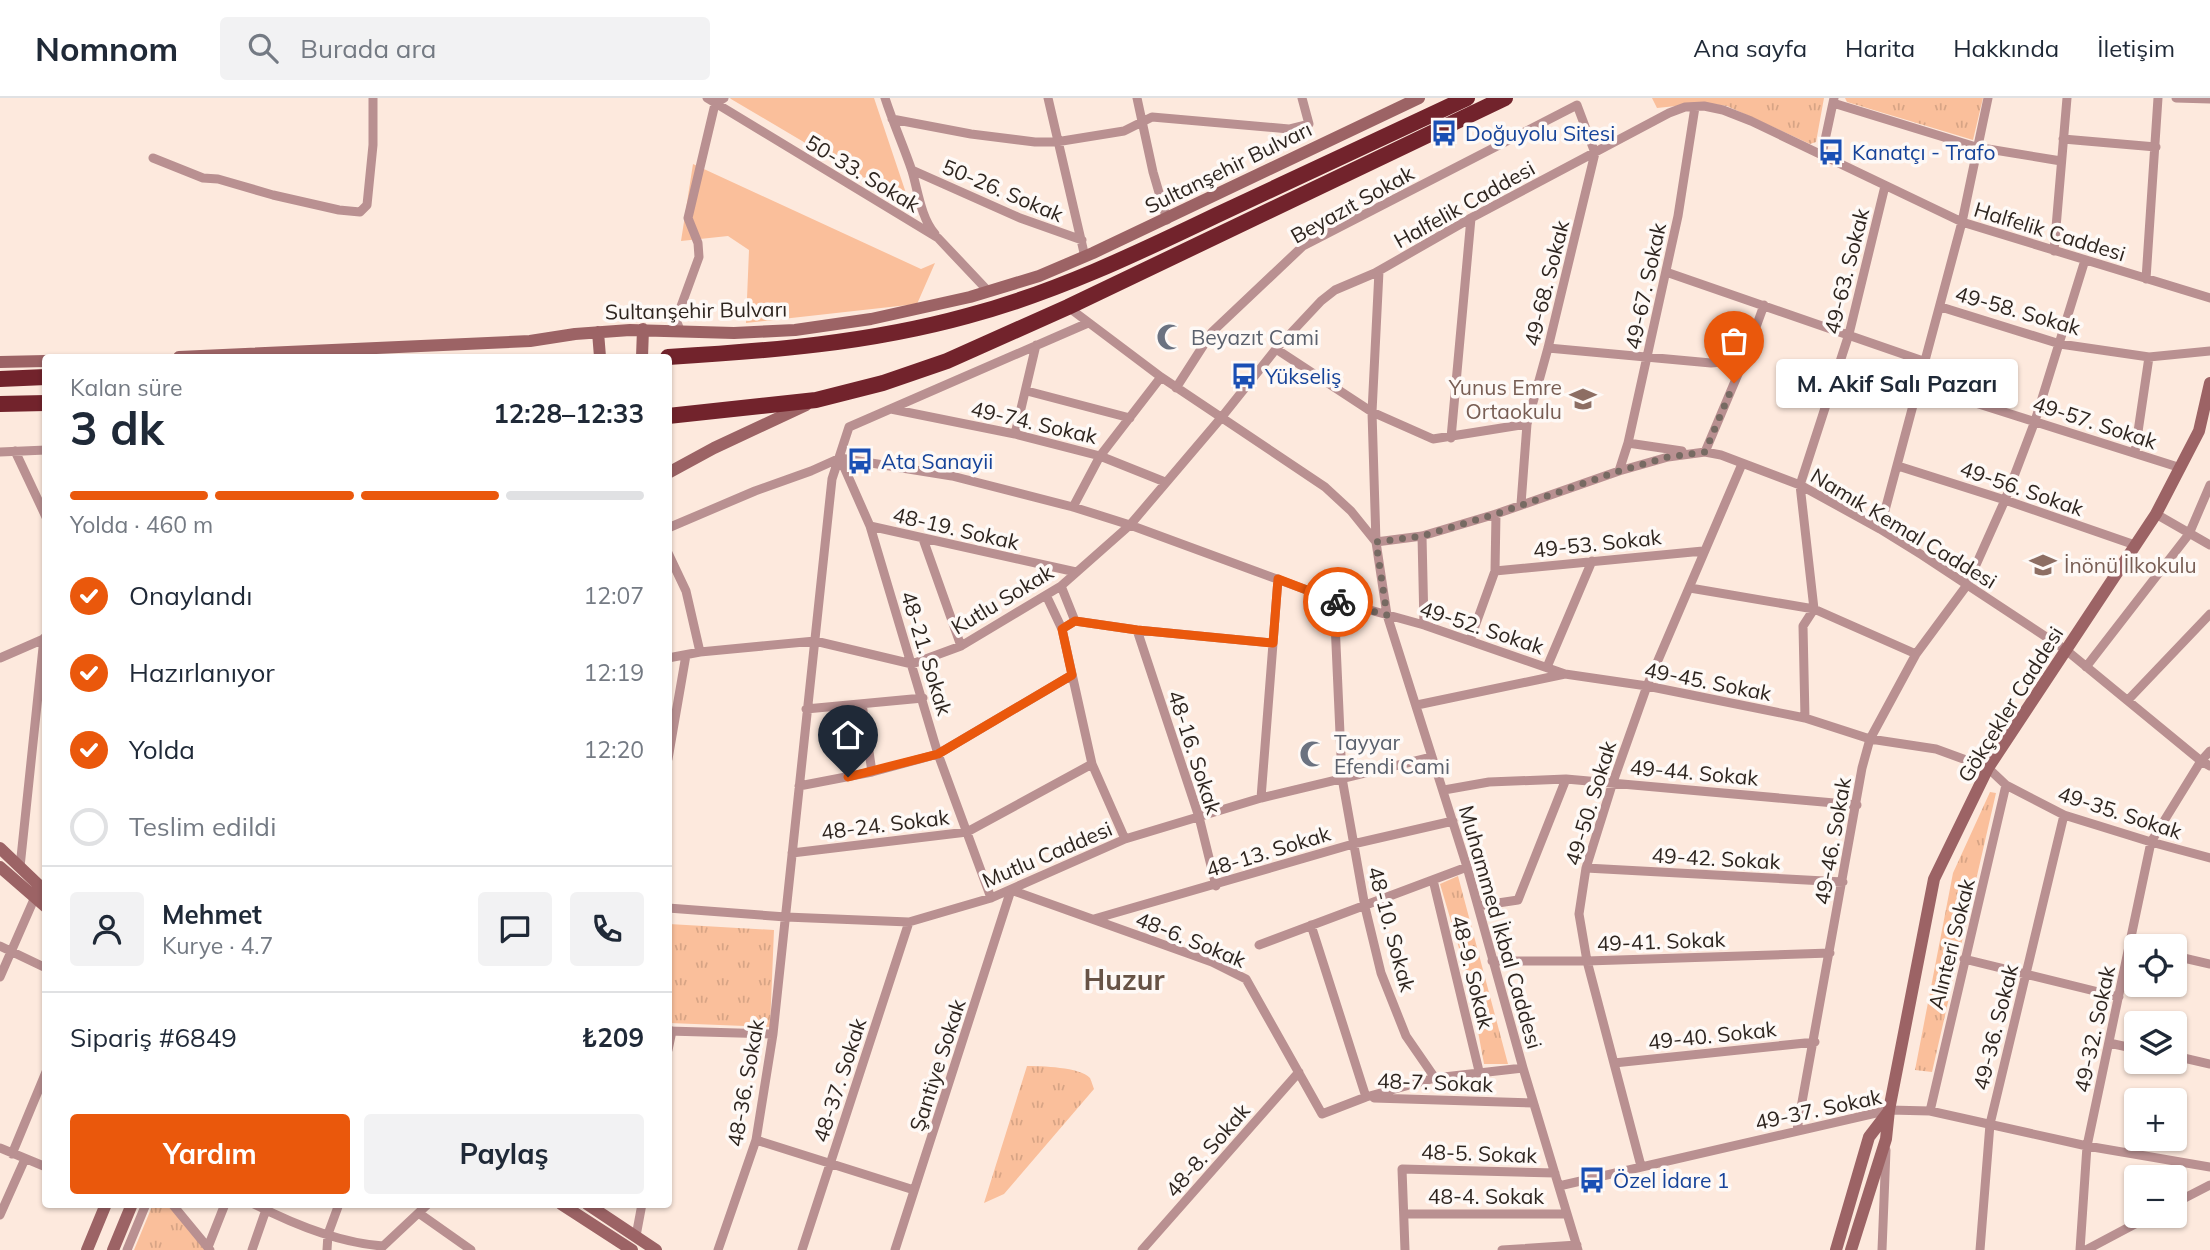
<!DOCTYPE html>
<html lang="tr">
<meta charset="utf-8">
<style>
:root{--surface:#fff;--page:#f2f2f3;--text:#1f2937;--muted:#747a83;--line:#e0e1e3;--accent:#ea580c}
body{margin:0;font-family:Mulish,sans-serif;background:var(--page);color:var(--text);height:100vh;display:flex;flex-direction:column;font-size:26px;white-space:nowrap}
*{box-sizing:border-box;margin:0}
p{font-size:23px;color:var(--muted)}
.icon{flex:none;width:38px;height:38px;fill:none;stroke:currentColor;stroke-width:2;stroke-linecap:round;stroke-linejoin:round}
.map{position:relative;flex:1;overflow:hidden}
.details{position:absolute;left:42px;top:256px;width:630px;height:854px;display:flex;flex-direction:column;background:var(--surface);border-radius:7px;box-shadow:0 2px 5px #0004}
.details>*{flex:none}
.buttons{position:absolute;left:2124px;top:836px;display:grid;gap:14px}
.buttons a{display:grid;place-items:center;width:63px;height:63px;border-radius:7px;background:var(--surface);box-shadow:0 2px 5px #0004;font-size:35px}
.pin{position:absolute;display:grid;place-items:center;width:60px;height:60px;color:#fff;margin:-72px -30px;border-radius:50% 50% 50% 0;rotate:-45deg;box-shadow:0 0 7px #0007}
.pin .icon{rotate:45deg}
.courier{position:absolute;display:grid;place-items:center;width:70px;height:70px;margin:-35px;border:5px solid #ea580c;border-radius:50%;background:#fff;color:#222;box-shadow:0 2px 9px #0007}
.bubble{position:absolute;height:49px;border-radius:7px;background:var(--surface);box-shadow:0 2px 5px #0004;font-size:23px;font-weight:700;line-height:49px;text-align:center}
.headline em{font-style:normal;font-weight:700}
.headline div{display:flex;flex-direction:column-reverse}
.headline{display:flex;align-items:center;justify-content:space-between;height:119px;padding:0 28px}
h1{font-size:46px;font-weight:700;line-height:52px}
.bar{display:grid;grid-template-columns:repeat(4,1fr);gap:10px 7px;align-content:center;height:84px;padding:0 28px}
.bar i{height:9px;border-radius:5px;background:var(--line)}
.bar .on{background:var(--accent)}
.bar p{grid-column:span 4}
.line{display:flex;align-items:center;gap:18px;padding:0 28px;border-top:2px solid var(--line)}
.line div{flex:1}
.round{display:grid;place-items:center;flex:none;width:74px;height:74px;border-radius:7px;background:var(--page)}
ol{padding:0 28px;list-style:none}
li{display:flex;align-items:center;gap:21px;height:77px}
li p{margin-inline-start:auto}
li .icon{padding:7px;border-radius:50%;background:var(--accent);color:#fff;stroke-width:4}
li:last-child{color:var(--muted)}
li i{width:38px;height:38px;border:4px solid var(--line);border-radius:50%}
.cta{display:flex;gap:14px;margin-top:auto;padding:14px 28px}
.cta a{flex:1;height:80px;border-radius:7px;background:var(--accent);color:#fff;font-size:28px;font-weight:700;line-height:80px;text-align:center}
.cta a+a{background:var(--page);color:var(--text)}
header{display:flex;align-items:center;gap:42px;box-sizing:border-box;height:98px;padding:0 35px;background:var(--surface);border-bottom:2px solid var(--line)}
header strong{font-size:33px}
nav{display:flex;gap:38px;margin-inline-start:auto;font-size:24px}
.search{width:490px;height:63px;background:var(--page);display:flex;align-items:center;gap:18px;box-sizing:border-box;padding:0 24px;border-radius:7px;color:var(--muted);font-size:26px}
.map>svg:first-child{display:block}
.green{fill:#fabf9b}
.park{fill:url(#park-tufts)}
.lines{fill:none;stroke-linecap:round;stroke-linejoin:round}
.street{stroke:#b99091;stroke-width:9}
.secondary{stroke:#9c6365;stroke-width:12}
.highway{stroke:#72232c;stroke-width:16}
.done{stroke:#766a62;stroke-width:7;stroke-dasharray:0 12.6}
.route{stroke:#ea580c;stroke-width:9}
.labels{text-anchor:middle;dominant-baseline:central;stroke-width:7;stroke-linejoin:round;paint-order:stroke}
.transit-label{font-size:21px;fill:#164399;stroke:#fef9f6;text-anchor:start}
.street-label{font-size:21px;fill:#2e251f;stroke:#fef9f6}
.worship-label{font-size:21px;fill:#5b616d;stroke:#fef9f6;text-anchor:start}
.education-label{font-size:21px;fill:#785e54;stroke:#fef9f6;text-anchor:end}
.district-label{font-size:28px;font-weight:bold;fill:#675346;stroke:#fef9f6}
</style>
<header>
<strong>Nomnom</strong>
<div class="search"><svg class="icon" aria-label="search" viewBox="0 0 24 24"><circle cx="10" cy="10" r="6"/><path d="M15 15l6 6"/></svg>Burada ara</div>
<nav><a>Ana sayfa</a><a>Harita</a><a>Hakkında</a><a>İletişim</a></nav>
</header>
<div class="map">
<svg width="2210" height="1152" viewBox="0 0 2210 1152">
<defs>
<pattern id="park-tufts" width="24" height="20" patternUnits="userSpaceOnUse" patternTransform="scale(1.75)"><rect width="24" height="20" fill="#fabf9b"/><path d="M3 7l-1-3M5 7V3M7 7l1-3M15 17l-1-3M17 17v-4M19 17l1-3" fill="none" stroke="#d7a485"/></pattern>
</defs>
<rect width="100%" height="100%" fill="#fde9dd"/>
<path class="green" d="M730,0H874L910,107L731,1Z
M693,66L921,171L935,165L917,206L746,225L749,152L728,138L681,143Z"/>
<path class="park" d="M1652,0H1824L1816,44L1810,46L1727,8L1705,5L1657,10Z
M1845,0H1983L1973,42L1847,4Z
M1990,694L1996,695L1932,974L1915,972L1953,775Z
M1458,778L1508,966H1484L1477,928L1480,921L1440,786Z
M669,826L774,832L770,929L669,925Z
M1027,968C1041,968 1080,969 1090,980C1091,982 1093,988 1094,991L1004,1096L984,1105Z
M153,1106H168L209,1152H134Z"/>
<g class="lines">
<path class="street" d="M707,0L938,140L989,194
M885,0C893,25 904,49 912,73C918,93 921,120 935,136
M1048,0L1085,159
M1137,0L1153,74L1167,122
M2176,0L2210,1
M1833,5L1976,49L2061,63
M892,21L971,36L1035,44H1056L1124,33L1152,19L1289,31L1309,26L1302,0
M2063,41L2156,49
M1822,56L1834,0
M153,60L203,80L218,81L273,97L339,112L360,114L367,107L373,47V0
M912,72L1020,120L1082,142
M2054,153L2067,0
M1379,173L1372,314L1376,444L1422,438L1496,416L1619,373L1668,359L1705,354L1721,357L1800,387L1880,431L1922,457L2066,552L2201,663L2210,668
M1666,174L1926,264
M2146,181L2158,0
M1068,209L1161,279L1325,389L1351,413L1376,444L1387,517L1467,769L1523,970L1578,1152
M1941,209L2060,246L2149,259L2210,253
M680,232L676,222L699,159L698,145L688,120L715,6L724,0
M1548,250L1711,265L1744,262
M1276,251L1372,314L1433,341L1527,326
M1919,287L2181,370
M1176,290L1212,234L1303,148L1577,7L1595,55L1548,250L1527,326L1521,406
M1027,293L1130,320
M891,311L1015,336L1100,358L1165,384
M1015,336L1036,247
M1451,340L1471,120
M1628,345L1682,353
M15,353L46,419
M0,354L46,352
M1705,354L1744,262L1764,207
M2135,354L2149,259
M840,360L870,428L938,656L991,800
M1898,368L2005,402L2135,447
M1619,373L1628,345L1678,118L1695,9
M1073,409L1100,358L1161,279
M2156,416L2210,447
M870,428L1076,474
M668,430L755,393L811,373L840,360L952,378L1073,409L1130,427L1334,502L1424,527L1565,576
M1880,431L1962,124L1988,0
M1422,438L1424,527
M923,441L961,548
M668,455L686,493L700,554
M1495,473L1703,453
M1061,488L1075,523
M1690,490L1814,511L1916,556
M1046,497L1062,531L1092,666L1125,741
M1334,502L1342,680L1365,809L1381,875L1406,938L1435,980
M1062,531L1075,523L1137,532L1273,545
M1137,532L1199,719L1216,788
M1470,542L1495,473L1496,416
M0,560L46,540
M668,560L700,554L815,543L912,566L961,548L1061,488L1130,427L1221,320L1276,251L1321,203L1335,192L1375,175L1471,120L1669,15L1685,9L1704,8L1723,12L1751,23L1962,124L2210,200
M1547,569L1592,463
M2086,569L2189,436L2210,387
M2128,602L2210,516
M862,606L872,674
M1417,607L1565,576L1647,588L1805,620L1870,641L1936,651L1988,670L2006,687L2064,717L2151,744L2210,760
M806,611L923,600
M1805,620L1803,528L1814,511L1800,387L1849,236L1885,88
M668,661L686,557
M799,688L872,674L938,656L1072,577
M1444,692L1489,684L1566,681L1857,707
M1261,700L1278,481
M792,755L967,734L1092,666
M20,769L44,540
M1586,770L1843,784
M1433,782L1479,973
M1011,792L1212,864L1246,881L1322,1016L1366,999L1435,980L1523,970
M1478,808L1518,802L1566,681
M668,810L786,819L909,824L991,800L1125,741L1261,700L1432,659
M1094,821L1353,746L1453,723
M1311,827L1366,999
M1259,847L1467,769
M0,848L46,870
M2175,858L2210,866
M1964,861L2119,899
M1492,863H1587L1830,855
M0,879L35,799
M668,933L773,936
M2109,945L2137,951
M668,952L672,933
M2175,958L2210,966
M1614,965L1815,944
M1374,1000L1533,1005
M1930,1013L2006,687
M1797,1032L1862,670L1870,641L1916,556L1967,487L2005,402L2035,323L2085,162
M756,1042L914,1092
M0,1050L46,1069
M12,1056L46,974
M1641,1068L1587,863L1579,816L1586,770L1613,684L1647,588L1742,366
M1559,1088L1889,1012L1930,1013L2087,1048L2210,1069
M2175,1105L2210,1087
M172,1106L210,1152
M254,1106C293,1126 339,1145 383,1148
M420,1116L471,1152
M1404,1116H1567
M0,1117L25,1061
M636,1138L642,1106
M208,1149L225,1106
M380,1151L428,1106
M127,1152L146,1106
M252,1152L268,1106
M327,1152L328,1136L339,1106
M718,1152L756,1042L773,936L832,381L849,329L1088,225
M802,1152L909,824
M895,1152L1011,792
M1142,1152L1299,974
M1405,1152L1402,1071L1555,1075
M1502,1152L1577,1147
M1882,1152L1886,1052
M1980,1152L1990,1026L2064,717
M2080,1152L2087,1048L2151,744L2201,663L2210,653
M2086,1152L2150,1118"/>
<path class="secondary" d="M598,234L600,259
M179,259L530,243L575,236L630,232L734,235L795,232L871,221L970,199L1039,178L1093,155L1419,0
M642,259L643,231
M0,264L46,263
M668,375L714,350L806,307
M0,750L46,794
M0,769L46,809
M561,1106L632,1152
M587,1106L656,1152
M87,1152L106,1106
M113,1152L132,1106
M1836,1152L1869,1039L1889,1013
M1851,1152L1886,1041L1889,1012L1934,781L1988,670L2156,416L2199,333L2210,285"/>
<path class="highway" d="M668,259C769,253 869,245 967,218C1054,195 1136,156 1217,117C1300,78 1384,39 1467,0
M0,281L46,279
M0,306L46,305
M668,318L816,302L883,285L947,263L1068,209L1505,0"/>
</g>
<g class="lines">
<path class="done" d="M1338,504L1387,517L1376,444L1422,438L1496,416L1619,373L1668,359L1705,354L1734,285"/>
<path class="route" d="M848,679L938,656L1072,577L1062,531L1075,523L1137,532L1273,545L1278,481L1338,504"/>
</g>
<defs>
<g id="bus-bare" transform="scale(2.1)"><path d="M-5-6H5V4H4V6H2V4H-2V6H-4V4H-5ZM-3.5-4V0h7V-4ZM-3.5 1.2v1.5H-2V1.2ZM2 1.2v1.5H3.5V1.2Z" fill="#1a4fb4" stroke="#fef9f6" stroke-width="2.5" paint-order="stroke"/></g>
<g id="mosque-bare" transform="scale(2.1)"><path d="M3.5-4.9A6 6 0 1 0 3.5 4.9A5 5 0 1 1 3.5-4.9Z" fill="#6b7280" stroke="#fef9f6" stroke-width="2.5" paint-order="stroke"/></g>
<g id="school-bare" transform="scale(2.1)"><path d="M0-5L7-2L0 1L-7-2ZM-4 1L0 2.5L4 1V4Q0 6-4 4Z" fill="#8d6e63" stroke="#fef9f6" stroke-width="2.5" paint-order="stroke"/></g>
</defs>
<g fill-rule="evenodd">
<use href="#bus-bare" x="1444" y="35"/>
<use href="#bus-bare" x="1831" y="54"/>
<use href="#mosque-bare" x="1170" y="239"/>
<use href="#bus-bare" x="1244" y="278"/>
<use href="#school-bare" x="1583" y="301"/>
<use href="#bus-bare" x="860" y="363"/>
<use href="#school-bare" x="2043" y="467"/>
<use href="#mosque-bare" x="1313" y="656"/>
<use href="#bus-bare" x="1592" y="1082"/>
</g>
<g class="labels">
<g class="transit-label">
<text x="1465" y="35">Doğuyolu Sitesi</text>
<text x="1852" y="54">Kanatçı - Trafo</text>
<text x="1265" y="278">Yükseliş</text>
<text x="881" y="363">Ata Sanayii</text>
<text x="1613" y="1082">Özel İdare 1</text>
</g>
<g class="street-label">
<text transform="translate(1228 69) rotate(-26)">Sultanşehir Bulvarı</text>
<text transform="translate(863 75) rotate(31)">50-33. Sokak</text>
<text transform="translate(1003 92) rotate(23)">50-26. Sokak</text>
<text transform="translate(1352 106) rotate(-29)">Beyazıt Sokak</text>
<text transform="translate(1464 106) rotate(-29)">Halfelik Caddesi</text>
<text transform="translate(2050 133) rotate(17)">Halfelik Caddesi</text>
<text transform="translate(1846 173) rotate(-76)">49-63. Sokak</text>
<text transform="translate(1546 185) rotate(-76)">49-68. Sokak</text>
<text transform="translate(1645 188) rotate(-78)">49-67. Sokak</text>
<text transform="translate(696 212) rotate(-1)">Sultanşehir Bulvarı</text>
<text transform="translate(2018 212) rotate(16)">49-58. Sokak</text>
<text transform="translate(1034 324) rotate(13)">49-74. Sokak</text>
<text transform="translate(2095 324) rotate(18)">49-57. Sokak</text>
<text transform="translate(2022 390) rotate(19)">49-56. Sokak</text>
<text transform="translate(956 430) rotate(13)">48-19. Sokak</text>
<text transform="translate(1904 430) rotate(31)">Namık Kemal Caddesi</text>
<text transform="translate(1597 445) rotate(-6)">49-53. Sokak</text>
<text transform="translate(1002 501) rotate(-31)">Kutlu Sokak</text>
<text transform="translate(1482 529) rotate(18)">49-52. Sokak</text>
<text transform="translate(927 555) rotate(73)">48-21. Sokak</text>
<text transform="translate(1708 583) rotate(11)">49-45. Sokak</text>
<text transform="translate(2010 606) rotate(-58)">Gökçekler Caddesi</text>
<text transform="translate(1195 654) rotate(72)">48-16. Sokak</text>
<text transform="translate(1694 674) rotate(5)">49-44. Sokak</text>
<text transform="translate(1590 705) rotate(-73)">49-50. Sokak</text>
<text transform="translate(2120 714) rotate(18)">49-35. Sokak</text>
<text transform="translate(885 726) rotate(-7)">48-24. Sokak</text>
<text transform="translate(1832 743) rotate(-80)">49-46. Sokak</text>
<text transform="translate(1268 753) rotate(-17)">48-13. Sokak</text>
<text transform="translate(1047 756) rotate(-23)">Mutlu Caddesi</text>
<text transform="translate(1716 760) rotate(3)">49-42. Sokak</text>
<text transform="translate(1501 829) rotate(74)">Muhammed İkbal Caddesi</text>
<text transform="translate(1392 831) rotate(75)">48-10. Sokak</text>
<text transform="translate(1191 841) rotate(22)">48-6. Sokak</text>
<text transform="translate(1661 843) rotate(-2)">49-41. Sokak</text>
<text transform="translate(1951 846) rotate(-76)">Alınteri Sokak</text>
<text transform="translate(1473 874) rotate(76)">48-9. Sokak</text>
<text transform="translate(1995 929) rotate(-76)">49-36. Sokak</text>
<text transform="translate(2094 931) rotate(-78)">49-32. Sokak</text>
<text transform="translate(1712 937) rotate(-6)">49-40. Sokak</text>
<text transform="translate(937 967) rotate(-72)">Şantiye Sokak</text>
<text transform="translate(839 982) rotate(-72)">48-37. Sokak</text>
<text transform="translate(1435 984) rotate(2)">48-7. Sokak</text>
<text transform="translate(745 985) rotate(-80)">48-36. Sokak</text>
<text transform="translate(1818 1011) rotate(-12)">49-37. Sokak</text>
<text transform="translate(1207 1052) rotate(-49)">48-8. Sokak</text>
<text transform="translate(1479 1055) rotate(2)">48-5. Sokak</text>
<text x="1486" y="1098">48-4. Sokak</text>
</g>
<g class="worship-label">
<text x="1191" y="239">Beyazıt Cami</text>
<text x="1334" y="644">Tayyar<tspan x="1334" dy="24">Efendi Cami</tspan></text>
</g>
<g class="education-label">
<text x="1562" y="289">Yunus Emre<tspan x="1562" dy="24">Ortaokulu</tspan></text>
<text x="2064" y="467" text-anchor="start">İnönü İlkokulu</text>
</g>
<g class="district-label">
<text x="1124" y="881">Huzur</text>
</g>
</g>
</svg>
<div class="buttons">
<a><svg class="icon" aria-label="locate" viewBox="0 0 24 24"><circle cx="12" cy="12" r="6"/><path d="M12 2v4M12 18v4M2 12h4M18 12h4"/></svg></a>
<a><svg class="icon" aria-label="layers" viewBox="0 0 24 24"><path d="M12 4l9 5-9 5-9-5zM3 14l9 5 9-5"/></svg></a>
<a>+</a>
<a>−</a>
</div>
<div class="pin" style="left:1734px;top:285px;background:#ea580c"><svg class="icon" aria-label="bag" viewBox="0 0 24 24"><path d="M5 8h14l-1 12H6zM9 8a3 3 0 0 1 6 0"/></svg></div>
<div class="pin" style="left:848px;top:679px;background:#1f2937"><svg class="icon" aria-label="home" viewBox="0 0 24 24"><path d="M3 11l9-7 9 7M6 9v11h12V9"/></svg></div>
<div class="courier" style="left:1338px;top:504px"><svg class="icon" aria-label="bike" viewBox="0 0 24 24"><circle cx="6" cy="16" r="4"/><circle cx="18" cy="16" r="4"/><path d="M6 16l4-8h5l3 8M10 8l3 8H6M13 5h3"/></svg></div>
<div class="bubble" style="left:1776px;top:261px;width:242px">M. Akif Salı Pazarı</div>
<section class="details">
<div class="headline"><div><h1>3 dk</h1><p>Kalan süre</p></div><em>12:28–12:33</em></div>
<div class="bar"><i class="on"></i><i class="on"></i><i class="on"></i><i></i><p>Yolda · 460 m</p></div>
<ol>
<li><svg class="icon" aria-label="check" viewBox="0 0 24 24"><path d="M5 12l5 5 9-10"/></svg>Onaylandı<p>12:07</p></li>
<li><svg class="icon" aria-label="check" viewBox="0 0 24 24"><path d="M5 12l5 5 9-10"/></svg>Hazırlanıyor<p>12:19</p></li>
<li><svg class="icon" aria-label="check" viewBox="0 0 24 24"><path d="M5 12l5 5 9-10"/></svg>Yolda<p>12:20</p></li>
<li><i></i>Teslim edildi</li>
</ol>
<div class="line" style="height:126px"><a class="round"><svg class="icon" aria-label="person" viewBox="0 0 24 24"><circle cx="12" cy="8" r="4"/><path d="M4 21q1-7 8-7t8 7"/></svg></a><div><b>Mehmet</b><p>Kurye · 4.7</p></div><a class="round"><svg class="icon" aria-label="chat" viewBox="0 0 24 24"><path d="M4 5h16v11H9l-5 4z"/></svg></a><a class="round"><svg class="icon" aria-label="phone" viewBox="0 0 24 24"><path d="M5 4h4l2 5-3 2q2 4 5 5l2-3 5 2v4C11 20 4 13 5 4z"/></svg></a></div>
<div class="line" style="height:91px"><div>Sipariş #6849</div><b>₺209</b></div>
<div class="cta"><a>Yardım</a><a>Paylaş</a></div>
</section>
</div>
